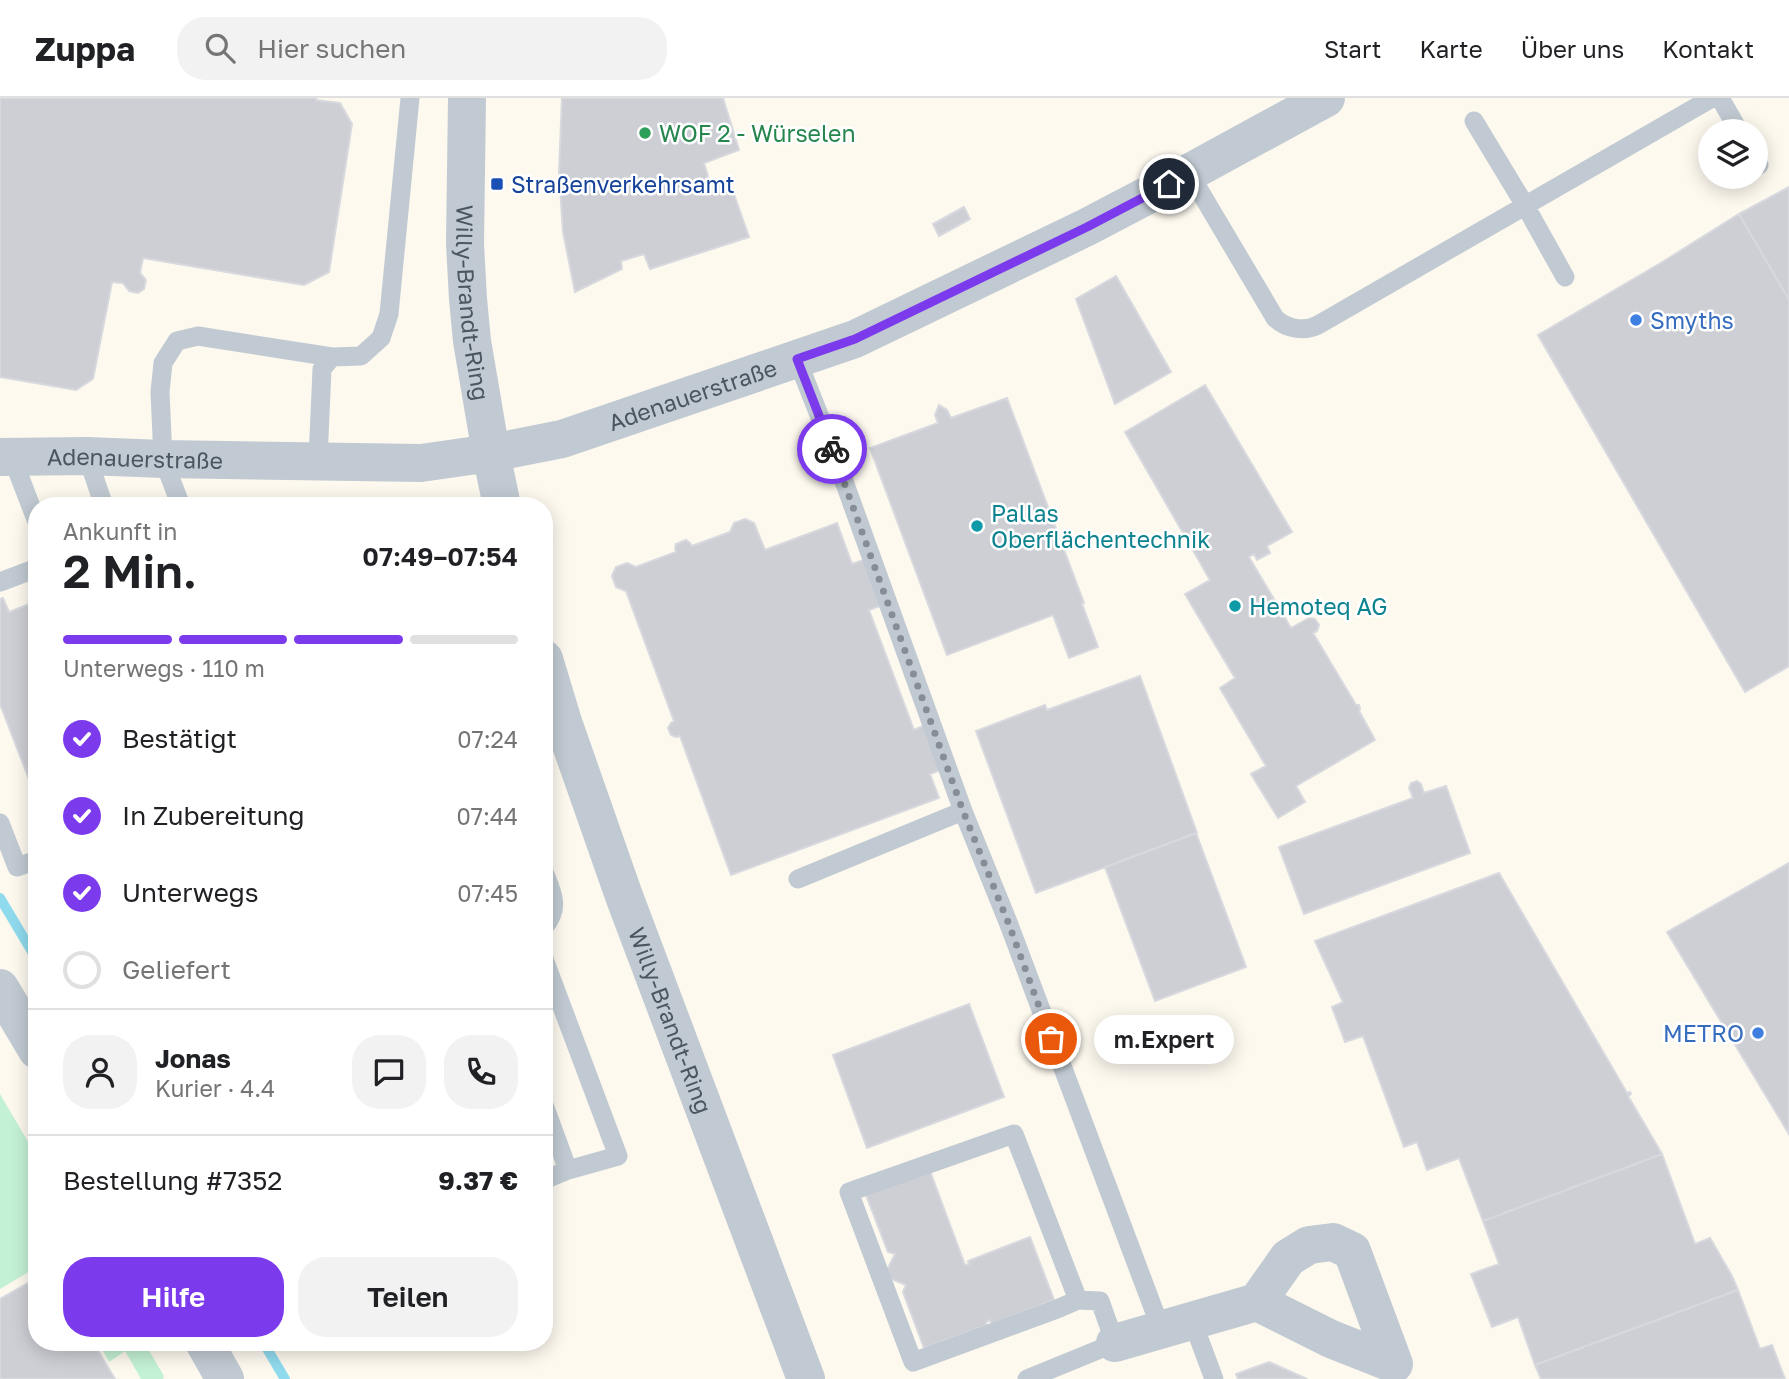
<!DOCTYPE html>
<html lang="de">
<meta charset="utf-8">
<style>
:root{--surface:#fff;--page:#f2f2f2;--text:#202124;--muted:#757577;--line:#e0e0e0;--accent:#7c3aed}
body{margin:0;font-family:"Golos Text",sans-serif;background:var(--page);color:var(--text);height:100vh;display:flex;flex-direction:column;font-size:26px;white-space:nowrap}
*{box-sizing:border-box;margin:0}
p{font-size:23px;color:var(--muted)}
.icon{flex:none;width:38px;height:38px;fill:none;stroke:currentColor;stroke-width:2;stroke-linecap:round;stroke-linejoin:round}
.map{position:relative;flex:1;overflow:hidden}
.side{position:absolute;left:28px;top:399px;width:525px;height:854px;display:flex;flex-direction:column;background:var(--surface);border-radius:28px;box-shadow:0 4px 18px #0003}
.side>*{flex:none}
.fabs{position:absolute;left:1698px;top:21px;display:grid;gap:14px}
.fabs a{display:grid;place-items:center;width:70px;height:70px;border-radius:50%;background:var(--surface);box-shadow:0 4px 18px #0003;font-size:35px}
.pin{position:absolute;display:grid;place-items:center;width:60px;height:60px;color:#fff;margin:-30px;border:4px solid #fff;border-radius:50%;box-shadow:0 2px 7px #0007}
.courier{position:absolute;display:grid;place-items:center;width:70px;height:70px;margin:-35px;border:5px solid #7c3aed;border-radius:50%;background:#fff;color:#222;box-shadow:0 2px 9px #0007}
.bubble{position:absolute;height:49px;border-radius:24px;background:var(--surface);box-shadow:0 4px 18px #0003;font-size:23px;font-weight:600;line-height:49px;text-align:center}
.head em{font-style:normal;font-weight:600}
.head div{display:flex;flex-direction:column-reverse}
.head{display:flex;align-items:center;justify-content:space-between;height:119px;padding:0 35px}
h1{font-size:46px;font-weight:600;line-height:52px}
.bar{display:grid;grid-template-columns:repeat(4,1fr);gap:10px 7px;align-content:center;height:84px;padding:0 35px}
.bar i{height:9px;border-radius:5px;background:var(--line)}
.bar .selected{background:var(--accent)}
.bar p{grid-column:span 4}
.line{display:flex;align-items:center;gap:18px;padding:0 35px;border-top:2px solid var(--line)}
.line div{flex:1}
.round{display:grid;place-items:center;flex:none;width:74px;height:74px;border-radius:28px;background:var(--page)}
ol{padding:0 35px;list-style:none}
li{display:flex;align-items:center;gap:21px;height:77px}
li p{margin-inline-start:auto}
li .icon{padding:7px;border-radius:50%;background:var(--accent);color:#fff;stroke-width:4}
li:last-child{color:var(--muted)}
li i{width:38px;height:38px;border:4px solid var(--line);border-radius:50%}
.primary-button{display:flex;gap:14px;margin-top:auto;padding:14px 35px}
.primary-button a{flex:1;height:80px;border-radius:28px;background:var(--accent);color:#fff;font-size:28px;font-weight:600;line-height:80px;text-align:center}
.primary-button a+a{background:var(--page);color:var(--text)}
header{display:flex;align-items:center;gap:42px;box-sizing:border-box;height:98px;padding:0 35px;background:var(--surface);border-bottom:2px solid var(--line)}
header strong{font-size:33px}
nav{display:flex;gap:38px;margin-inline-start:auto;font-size:24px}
.search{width:490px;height:63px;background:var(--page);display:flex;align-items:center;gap:18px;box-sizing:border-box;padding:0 24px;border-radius:28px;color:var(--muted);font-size:26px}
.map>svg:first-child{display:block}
.commercial{fill:#fdf9ef;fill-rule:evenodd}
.green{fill:#c3f1d5}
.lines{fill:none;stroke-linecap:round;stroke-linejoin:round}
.stream{stroke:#90daee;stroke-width:10}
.building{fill:#cdcfd5;stroke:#d7d9de;stroke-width:2}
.service{stroke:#c1cad2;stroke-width:19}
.minor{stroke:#c1cad2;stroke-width:38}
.tertiary{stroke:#c1cad2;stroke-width:38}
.done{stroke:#868d94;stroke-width:7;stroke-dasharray:0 12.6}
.route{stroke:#7c3aed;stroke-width:9}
.leisure-dot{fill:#2e9e5b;stroke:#fff;stroke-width:2.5}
.transit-dot{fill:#1a4fb4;stroke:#fff;stroke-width:2.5}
.shop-dot{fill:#3f7fe0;stroke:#fff;stroke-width:2.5}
.culture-dot{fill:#0f9aa8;stroke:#fff;stroke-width:2.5}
.labels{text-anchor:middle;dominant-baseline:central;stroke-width:5;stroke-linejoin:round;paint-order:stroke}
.leisure-label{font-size:23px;fill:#27864d;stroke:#fff;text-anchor:start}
.transit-label{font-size:23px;fill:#164399;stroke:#fff;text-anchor:start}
.street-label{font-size:23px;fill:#4a5661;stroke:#fff}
.shop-label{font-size:23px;fill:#366cbe;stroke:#fff;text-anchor:start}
.culture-label{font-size:23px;fill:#0d838f;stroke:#fff;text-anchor:start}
</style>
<header>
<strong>Zuppa</strong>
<div class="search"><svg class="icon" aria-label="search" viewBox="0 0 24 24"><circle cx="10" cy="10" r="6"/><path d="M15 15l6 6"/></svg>Hier suchen</div>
<nav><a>Start</a><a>Karte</a><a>Über uns</a><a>Kontakt</a></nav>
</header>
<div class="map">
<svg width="1789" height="1281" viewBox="0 0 1789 1281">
<rect width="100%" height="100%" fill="#f5f3f3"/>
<path class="commercial" d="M0,0H1789V1281H0ZM1710,33H1755V79H1710ZM37,408H544V1244H37Z"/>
<path class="green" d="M0,996L37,1059V1169L0,1191Z
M98,1244H144L164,1278L163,1281H141L125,1253L109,1264Z"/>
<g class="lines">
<path class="stream" d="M0,800L37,862
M263,1244L285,1281"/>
</g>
<path class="building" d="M0,0H316V2L340,5L352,26L329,174L304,187L143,160L140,175L146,182L144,191L138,195L129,193L123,185L112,184L93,281L76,292L0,279Z
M562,0H723L739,52L704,65L711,88L729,82L749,139L650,171L644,156L621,163L622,171L575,194L563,134L559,74Z
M1789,89V202L1739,116Z
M964,109L970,121L939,138L933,126Z
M1739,116L1789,202V568L1745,594L1538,237L1664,163Z
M1116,178L1171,274L1115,306L1076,201Z
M1205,287L1292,434L1267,448L1270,455L1257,462L1254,456L1249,459L1291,530L1309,520L1315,521L1319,527L1317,533L1313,535L1356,607H1359L1360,611L1359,613L1375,642L1296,688L1305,704L1278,720L1251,676L1266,668L1220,590L1235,580L1185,496L1210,482L1125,334Z
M1007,300L1084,505L1082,506L1098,549L1069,560L1053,517L947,557L870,350L938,325L935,317L939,307L947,312L951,320Z
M745,421L754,425L765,452L837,425L852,466L866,461L883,507L869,512L914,632L927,626L944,671L930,676L939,700L731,777L680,638L676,639L671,637L668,630L671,625L674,623L626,493L616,489L612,478L616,469L627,465L636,469L676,454L675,450L676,446L686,442L690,445L692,448L730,434L734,425Z
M3,500L9,514L32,505L37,518V702L0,606V501Z
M1140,578L1197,735L1036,795L976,633L1045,607L1047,612Z
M1417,683L1421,686L1424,695L1446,688L1470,755L1304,816L1279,749L1413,700L1409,690L1411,685Z
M1196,735L1246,869L1155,903L1105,769Z
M1789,765V1036L1667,834Z
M1499,775L1627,995L1630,994L1631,996L1628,998L1662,1056L1483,1123L1459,1060L1427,1072L1417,1044L1404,1049L1363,938L1345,944L1332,909L1343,904L1315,843Z
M969,906L1004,999L867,1050L833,957Z
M1662,1056L1695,1146L1710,1140L1732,1178L1738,1192L1535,1267L1518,1219L1492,1229L1471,1176L1499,1166L1483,1123Z
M930,1073L965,1167L969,1166L968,1163L1030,1139L1054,1202L991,1226L990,1222L986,1224L987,1227L924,1250L903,1194L906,1187L884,1178L895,1156L888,1154L866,1097Z
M37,1180V1244H93L115,1281H0V1201Z
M1738,1192L1760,1251L1772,1247L1785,1281H1541L1535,1267Z
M1269,1264L1307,1281H1238L1236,1276Z"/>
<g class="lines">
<path class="service" d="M1720,0L1739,33
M1474,23L1526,109L1565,179
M1755,60L1759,67
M1189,75L1275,220C1286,231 1304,234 1318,227L1712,0
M797,261L832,350L963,713L798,781
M87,358L104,408
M12,359L37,424
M318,362L322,271L332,259
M181,408L163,361L160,294L163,265L177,243L198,238L332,259L361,258L381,240L389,216L410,0
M0,484L37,470
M963,713L1008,824L1161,1231
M0,725L17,769L37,762
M544,774C552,794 561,810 544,829
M544,861L618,1058L568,1072L544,1082
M544,1007L568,1072
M1192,1222L1214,1281
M1027,1281L1115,1245L1100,1203L1078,1202L1014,1036L849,1094L913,1264L1057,1211L1078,1202"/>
<g class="minor">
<path id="s1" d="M0,359L87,358L163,361L421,365L491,355L562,341L855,241L1087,129L1150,96L1326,0"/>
<path d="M0,890L37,952"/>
<path d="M204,1244L225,1281"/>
<path d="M1115,1245L1257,1204L1288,1160L1309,1147L1333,1144L1352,1153L1394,1266L1331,1241L1257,1204"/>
</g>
<g class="tertiary">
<path id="s2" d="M467,0L465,146L468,201L472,243L491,355L502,408"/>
<path id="s3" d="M544,561L563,624L624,798L806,1281"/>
</g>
</g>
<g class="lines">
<path class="done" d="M832,351L963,713L1008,824L1051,941"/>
<path class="route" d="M832,351L797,261L855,241L1087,129L1169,86"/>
</g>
<circle class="leisure-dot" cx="645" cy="35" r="7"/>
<rect class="transit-dot" x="490" y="79" width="14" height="14" rx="3.5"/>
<g class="shop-dot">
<circle cx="1636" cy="222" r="7"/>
<circle cx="1758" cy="935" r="7"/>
</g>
<g class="culture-dot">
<circle cx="977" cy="428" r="7"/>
<circle cx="1235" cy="508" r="7"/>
</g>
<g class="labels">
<g class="leisure-label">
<text x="659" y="35">WOF 2 - Würselen</text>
</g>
<g class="transit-label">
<text x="511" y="86">Straßenverkehrsamt</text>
</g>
<g class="street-label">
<text stroke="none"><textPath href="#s2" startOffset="205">Willy-Brandt-Ring</textPath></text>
<text stroke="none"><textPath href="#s1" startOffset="702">Adenauerstraße</textPath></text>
<text stroke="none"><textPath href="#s1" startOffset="135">Adenauerstraße</textPath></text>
<text stroke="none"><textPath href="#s3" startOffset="383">Willy-Brandt-Ring</textPath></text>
</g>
<g class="shop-label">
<text x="1650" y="222">Smyths</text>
<text x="1744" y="935" text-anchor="end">METRO</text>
</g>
<g class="culture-label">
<text x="991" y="415">Pallas<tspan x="991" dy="26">Oberflächentechnik</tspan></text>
<text x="1249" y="508">Hemoteq AG</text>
</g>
</g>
</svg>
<div class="fabs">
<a><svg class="icon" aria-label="layers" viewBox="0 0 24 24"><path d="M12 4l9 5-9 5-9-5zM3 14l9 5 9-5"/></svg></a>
</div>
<div class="pin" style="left:1051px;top:941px;background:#ea580c"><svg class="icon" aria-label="bag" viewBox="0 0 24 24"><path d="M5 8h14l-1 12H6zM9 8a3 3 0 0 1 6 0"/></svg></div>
<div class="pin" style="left:1169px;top:86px;background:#1f2937"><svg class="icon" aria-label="home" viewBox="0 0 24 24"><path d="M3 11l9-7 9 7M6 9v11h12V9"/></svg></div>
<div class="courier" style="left:832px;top:351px"><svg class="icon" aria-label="bike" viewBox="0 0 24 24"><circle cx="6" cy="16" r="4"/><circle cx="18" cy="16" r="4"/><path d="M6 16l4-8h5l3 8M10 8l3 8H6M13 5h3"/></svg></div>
<div class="bubble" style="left:1094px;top:917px;width:140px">m.Expert</div>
<section class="side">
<div class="head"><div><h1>2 Min.</h1><p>Ankunft in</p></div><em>07:49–07:54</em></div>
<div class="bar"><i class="selected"></i><i class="selected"></i><i class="selected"></i><i></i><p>Unterwegs · 110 m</p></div>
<ol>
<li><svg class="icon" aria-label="check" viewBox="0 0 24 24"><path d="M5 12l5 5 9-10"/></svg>Bestätigt<p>07:24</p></li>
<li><svg class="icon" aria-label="check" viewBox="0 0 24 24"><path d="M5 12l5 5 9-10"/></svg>In Zubereitung<p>07:44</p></li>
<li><svg class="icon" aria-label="check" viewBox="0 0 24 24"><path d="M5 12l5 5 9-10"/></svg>Unterwegs<p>07:45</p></li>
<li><i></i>Geliefert</li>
</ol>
<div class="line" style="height:126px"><a class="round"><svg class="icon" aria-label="person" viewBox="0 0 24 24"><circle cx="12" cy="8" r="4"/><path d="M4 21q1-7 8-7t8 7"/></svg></a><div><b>Jonas</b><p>Kurier · 4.4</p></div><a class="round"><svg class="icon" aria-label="chat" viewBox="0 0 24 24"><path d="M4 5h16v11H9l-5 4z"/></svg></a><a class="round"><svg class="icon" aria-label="phone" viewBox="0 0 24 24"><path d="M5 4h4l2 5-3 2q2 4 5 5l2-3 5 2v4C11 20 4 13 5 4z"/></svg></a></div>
<div class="line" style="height:91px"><div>Bestellung #7352</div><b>9.37 €</b></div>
<div class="primary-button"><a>Hilfe</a><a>Teilen</a></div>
</section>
</div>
